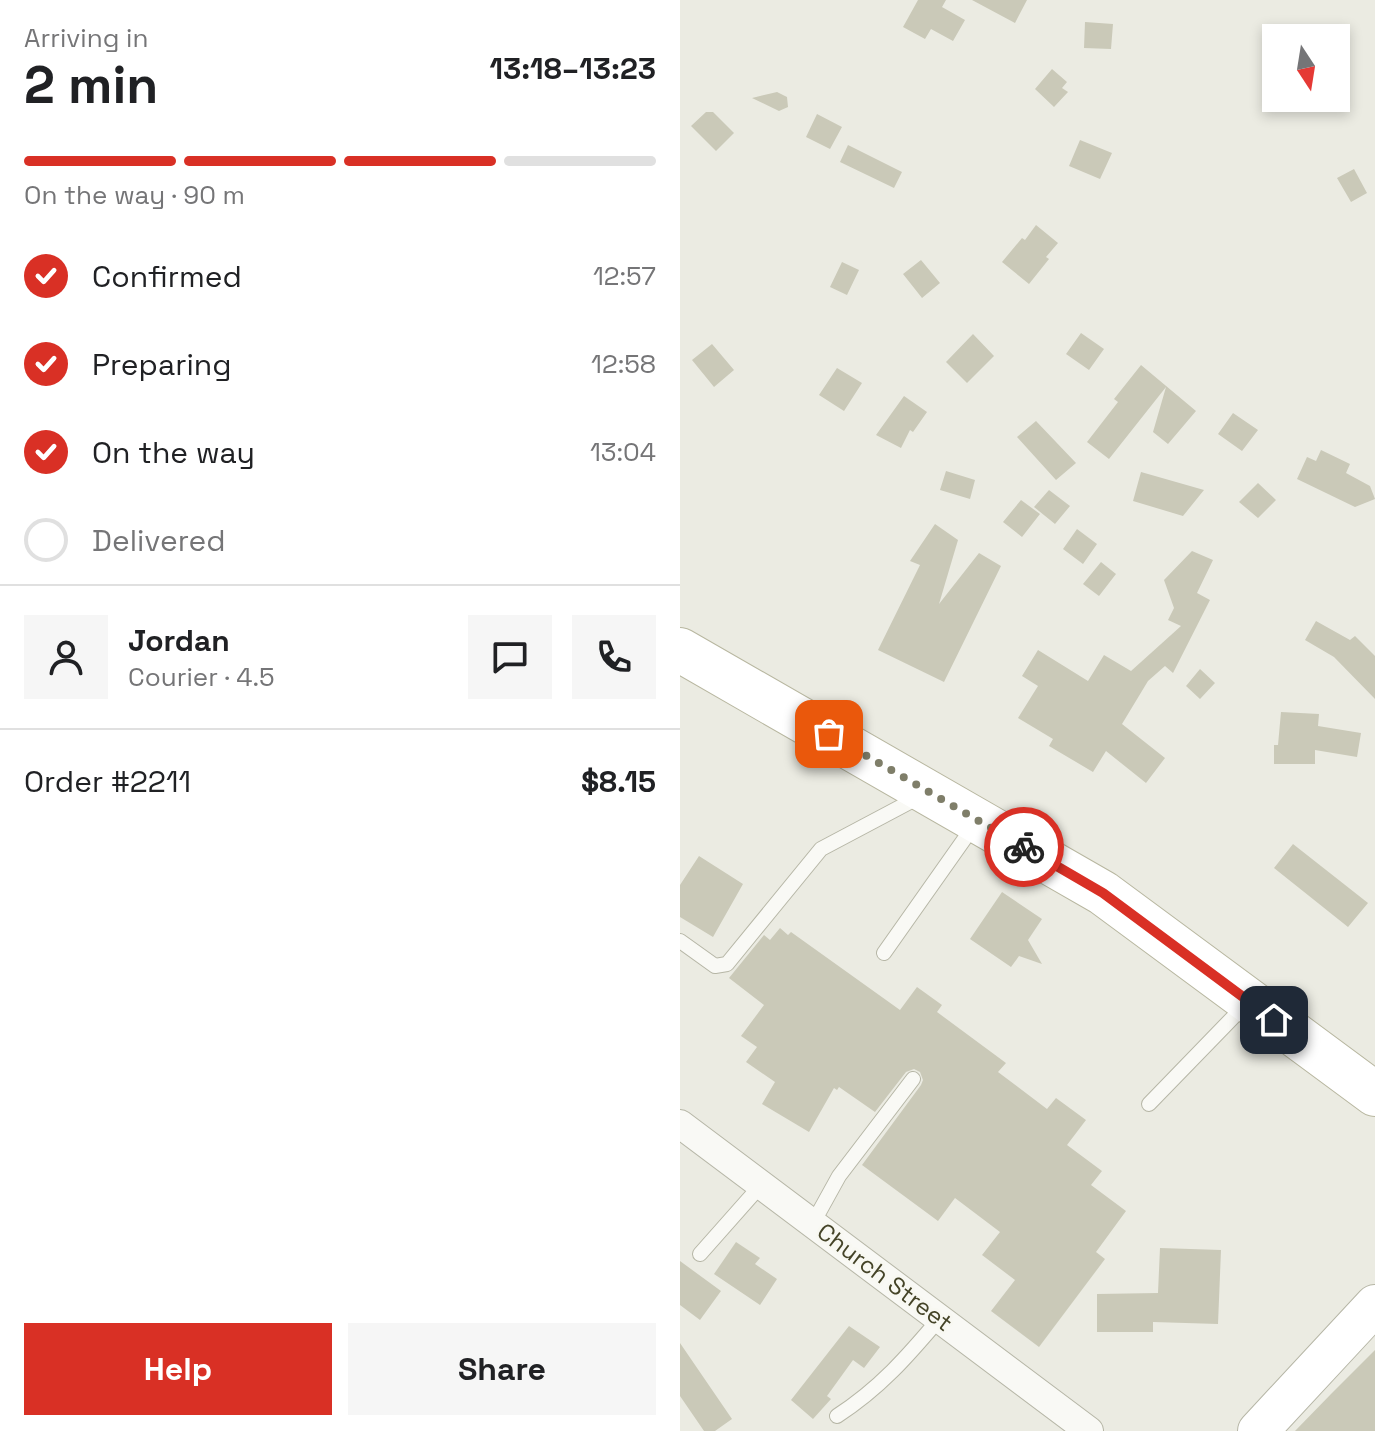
<!DOCTYPE html>
<meta charset="utf-8">
<style>
:root{--surface:#fff;--page:#f6f6f6;--text:#202124;--muted:#757577;--line:#e0e0e0;--accent:#d93025}
body{margin:0;font-family:"Space Grotesk",sans-serif;background:var(--page);color:var(--text);height:100vh;display:flex;flex-direction:column;font-size:30px;white-space:nowrap}
*{box-sizing:border-box;margin:0}
p{font-size:26px;color:var(--muted)}
.icon{flex:none;width:44px;height:44px;fill:none;stroke:currentColor;stroke-width:2;stroke-linecap:round;stroke-linejoin:round}
.map{position:relative;flex:1;overflow:hidden}
.sheet{display:flex;flex-direction:column;background:var(--surface);width:680px}
.sheet>*{flex:none}
.needle{width:52px;rotate:168deg}
.tools{position:absolute;left:582px;top:24px;display:grid;gap:16px}
.tools a{display:grid;place-items:center;width:88px;height:88px;border-radius:0px;background:var(--surface);box-shadow:0 4px 12px #0003;font-size:40px}
.pin{position:absolute;display:grid;place-items:center;width:68px;height:68px;color:#fff;margin:-34px;border-radius:16px;box-shadow:0 4px 12px #0006}
.courier{position:absolute;display:grid;place-items:center;width:80px;height:80px;margin:-40px;border:6px solid #d93025;border-radius:50%;background:#fff;color:#222;box-shadow:0 2px 10px #0007}
.summary em{font-style:normal;font-weight:800}
.summary div{display:flex;flex-direction:column-reverse}
.summary{display:flex;align-items:center;justify-content:space-between;height:136px;padding:0 24px}
h1{font-size:52px;font-weight:800;line-height:60px}
.bar{display:grid;grid-template-columns:repeat(4,1fr);gap:12px 8px;align-content:center;height:96px;padding:0 24px}
.bar i{height:10px;border-radius:6px;background:var(--line)}
.bar .on{background:var(--accent)}
.bar p{grid-column:span 4}
.line{display:flex;align-items:center;gap:20px;padding:0 24px;border-top:2px solid var(--line)}
.line div{flex:1}
.round{display:grid;place-items:center;flex:none;width:84px;height:84px;border-radius:0px;background:var(--page)}
ol{padding:0 24px;list-style:none}
li{display:flex;align-items:center;gap:24px;height:88px}
li p{margin-inline-start:auto}
li .icon{padding:8px;border-radius:50%;background:var(--accent);color:#fff;stroke-width:4}
li:last-child{color:var(--muted)}
li i{width:44px;height:44px;border:4px solid var(--line);border-radius:50%}
.action{display:flex;gap:16px;margin-top:auto;padding:16px 24px}
.action a{flex:1;height:92px;border-radius:0px;background:var(--accent);color:#fff;font-size:32px;font-weight:800;line-height:92px;text-align:center}
.action a+a{background:var(--page);color:var(--text)}
main{display:flex;flex:1;min-height:0}
.map>svg:first-child{display:block}
.building{fill:#cac9b8}
.lines{fill:none;stroke-linecap:round;stroke-linejoin:round}
.lane-casing{stroke:#b6b6a6;stroke-width:16}
.street-casing{stroke:#b6b6a6;stroke-width:30}
.secondary-casing{stroke:#b6b6a6;stroke-width:42}
.primary-casing{stroke:#b8b7a0;stroke-width:46}
.lane{stroke:#f9f9f5;stroke-width:14}
.street{stroke:#f9f9f5;stroke-width:28}
.secondary{stroke:#fff;stroke-width:40}
.primary{stroke:#fff;stroke-width:44}
.done{stroke:#7f7e69;stroke-width:8;stroke-dasharray:0 14.4}
.route{stroke:#d93025;stroke-width:10}
.labels{text-anchor:middle;dominant-baseline:central;stroke-width:6;stroke-linejoin:round;paint-order:stroke}
.street-label{font-size:24px;fill:#454428;stroke:#f8f8f2}
</style>
<main>
<section class="sheet">
<div class="summary"><div><h1>2 min</h1><p>Arriving in</p></div><em>13:18–13:23</em></div>
<div class="bar"><i class="on"></i><i class="on"></i><i class="on"></i><i></i><p>On the way · 90 m</p></div>
<ol>
<li><svg class="icon" aria-label="check" viewBox="0 0 24 24"><path d="M5 12l5 5 9-10"/></svg>Confirmed<p>12:57</p></li>
<li><svg class="icon" aria-label="check" viewBox="0 0 24 24"><path d="M5 12l5 5 9-10"/></svg>Preparing<p>12:58</p></li>
<li><svg class="icon" aria-label="check" viewBox="0 0 24 24"><path d="M5 12l5 5 9-10"/></svg>On the way<p>13:04</p></li>
<li><i></i>Delivered</li>
</ol>
<div class="line" style="height:144px"><a class="round"><svg class="icon" aria-label="person" viewBox="0 0 24 24"><circle cx="12" cy="8" r="4"/><path d="M4 21q1-7 8-7t8 7"/></svg></a><div><b>Jordan</b><p>Courier · 4.5</p></div><a class="round"><svg class="icon" aria-label="chat" viewBox="0 0 24 24"><path d="M4 5h16v11H9l-5 4z"/></svg></a><a class="round"><svg class="icon" aria-label="phone" viewBox="0 0 24 24"><path d="M5 4h4l2 5-3 2q2 4 5 5l2-3 5 2v4C11 20 4 13 5 4z"/></svg></a></div>
<div class="line" style="height:104px"><div>Order #2211</div><b>$8.15</b></div>
<div class="action"><a>Help</a><a>Share</a></div>
</section>
<div class="map">
<svg width="695" height="1431" viewBox="0 0 695 1431">
<rect width="100%" height="100%" fill="#ebebe2"/>
<path class="building" d="M238,0H266L262,7L285,20L273,41L251,29L245,39L223,27Z
M292,0H347L335,23Z
M405,22L433,24L431,49L404,48Z
M372,69L387,82L382,88L388,92L374,107L355,89Z
M97,92L107,97L108,107L99,111L72,98Z
M26,112H33L54,133L36,151L11,126Z
M137,114L162,127L150,149L126,137Z
M400,140L432,153L420,179L389,166Z
M168,145L222,172L214,188L160,162Z
M674,169L687,193L671,202L657,178Z
M356,225L378,243L366,257L369,259L349,284L322,262L342,238L345,240Z
M241,260L260,283L242,298L223,274Z
M162,262L179,270L167,295L150,287Z
M401,333L424,349L409,370L386,354Z
M293,334L314,356L287,383L266,362Z
M32,344L54,370L34,387L12,360Z
M461,365L516,411L488,444L473,432L486,387L429,459L407,442L438,402L434,399Z
M157,368L182,383L164,411L139,395Z
M224,396L247,412L233,432L230,430L221,448L196,435Z
M553,413L578,430L562,451L538,434Z
M356,421L396,463L376,480L337,437Z
M641,450L670,464L666,473L690,486L695,499L675,507L617,479L627,457L636,461Z
M266,471L295,480L290,499L260,490Z
M461,472L524,490L503,516L453,501Z
M578,483L596,500L578,518L559,502Z
M369,490L390,506L375,524L354,507Z
M341,500L360,514L342,537L323,522Z
M255,524L278,540L259,604L299,553L321,566L264,682L198,650L240,565L230,561Z
M397,529L417,544L403,564L383,549Z
M512,551L533,560L517,593L530,600L493,673L485,666L468,681L442,724L485,758L466,783L426,751L413,772L369,746L373,739L338,718L358,686L342,676L358,650L408,681L424,655L451,671L501,626L488,620L494,608L484,580Z
M421,562L436,574L419,596L403,584Z
M636,621L670,640L675,636L695,656V699L654,657L625,640Z
M520,669L535,683L520,699L506,686Z
M601,712L639,714L638,726L681,733L677,757L635,750V764H594V745H598Z
M613,844L688,903L668,927L594,868Z
M19,856L63,884L33,937L0,917V885Z
M322,892L362,919L348,940L362,964L339,956L331,967L290,939Z
M100,928L108,935L111,932L220,1010L237,987L262,1005L257,1012L326,1063L318,1072L367,1109L376,1098L406,1120L387,1145L422,1171L411,1185L446,1211L416,1252L425,1259L359,1347L311,1311L335,1280L302,1255L320,1232L275,1198L258,1221L182,1165L241,1085L243,1080L240,1072L234,1069L226,1072L195,1112L159,1087L157,1090L154,1088L129,1132L82,1104L95,1082L66,1062L77,1047L61,1036L84,1005L49,978L84,935L90,940Z
M56,1242L80,1258L75,1264L97,1279L80,1305L34,1274Z
M480,1248L541,1250L538,1324L473,1322V1332H417V1294L478,1293Z
M0,1261L41,1291L20,1320L0,1305Z
M169,1326L200,1347L184,1368L173,1360L147,1396L151,1399L133,1419L111,1400Z
M0,1343L52,1419L35,1431H24L0,1396Z
M695,1350V1431H615L651,1394Z"/>
<g class="lines">
<g class="lane-casing">
<path id="lane" d="M0,941L35,966L47,964L141,849L241,796
M204,953L295,824
M469,1104L566,1004
M133,1223L159,1176L233,1079
M20,1254L82,1184
M157,1416C200,1388 227,1357 260,1318"/>
</g>
<g class="street-casing">
<path id="street" d="M0,1124L409,1431"/>
</g>
<g class="secondary-casing">
<path id="secondary" d="M578,1431L695,1305"/>
</g>
<g class="primary-casing">
<path id="primary" d="M0,650L423,893L695,1094"/>
</g>
<use href="#lane" class="lane"/>
<use href="#street" class="street"/>
<use href="#secondary" class="secondary"/>
<use href="#primary" class="primary"/>
</g>
<g class="lines">
<path class="done" d="M149,734L344,847"/>
<path class="route" d="M344,847L423,893L594,1020"/>
</g>
<g class="labels">
<g class="street-label">
<text transform="translate(205 1277) rotate(37)">Church Street</text>
</g>
</g>
</svg>
<div class="tools">
<a><svg class="needle" viewBox="-14 -14 28 28"><path d="M0-13l5 13h-10z" fill="#e53935"/><path d="M0 13l5-13h-10z" fill="#757577"/></svg></a>
</div>
<div class="pin" style="left:149px;top:734px;background:#ea580c"><svg class="icon" aria-label="bag" viewBox="0 0 24 24"><path d="M5 8h14l-1 12H6zM9 8a3 3 0 0 1 6 0"/></svg></div>
<div class="pin" style="left:594px;top:1020px;background:#1f2937"><svg class="icon" aria-label="home" viewBox="0 0 24 24"><path d="M3 11l9-7 9 7M6 9v11h12V9"/></svg></div>
<div class="courier" style="left:344px;top:847px"><svg class="icon" aria-label="bike" viewBox="0 0 24 24"><circle cx="6" cy="16" r="4"/><circle cx="18" cy="16" r="4"/><path d="M6 16l4-8h5l3 8M10 8l3 8H6M13 5h3"/></svg></div>
</div>
</main>
